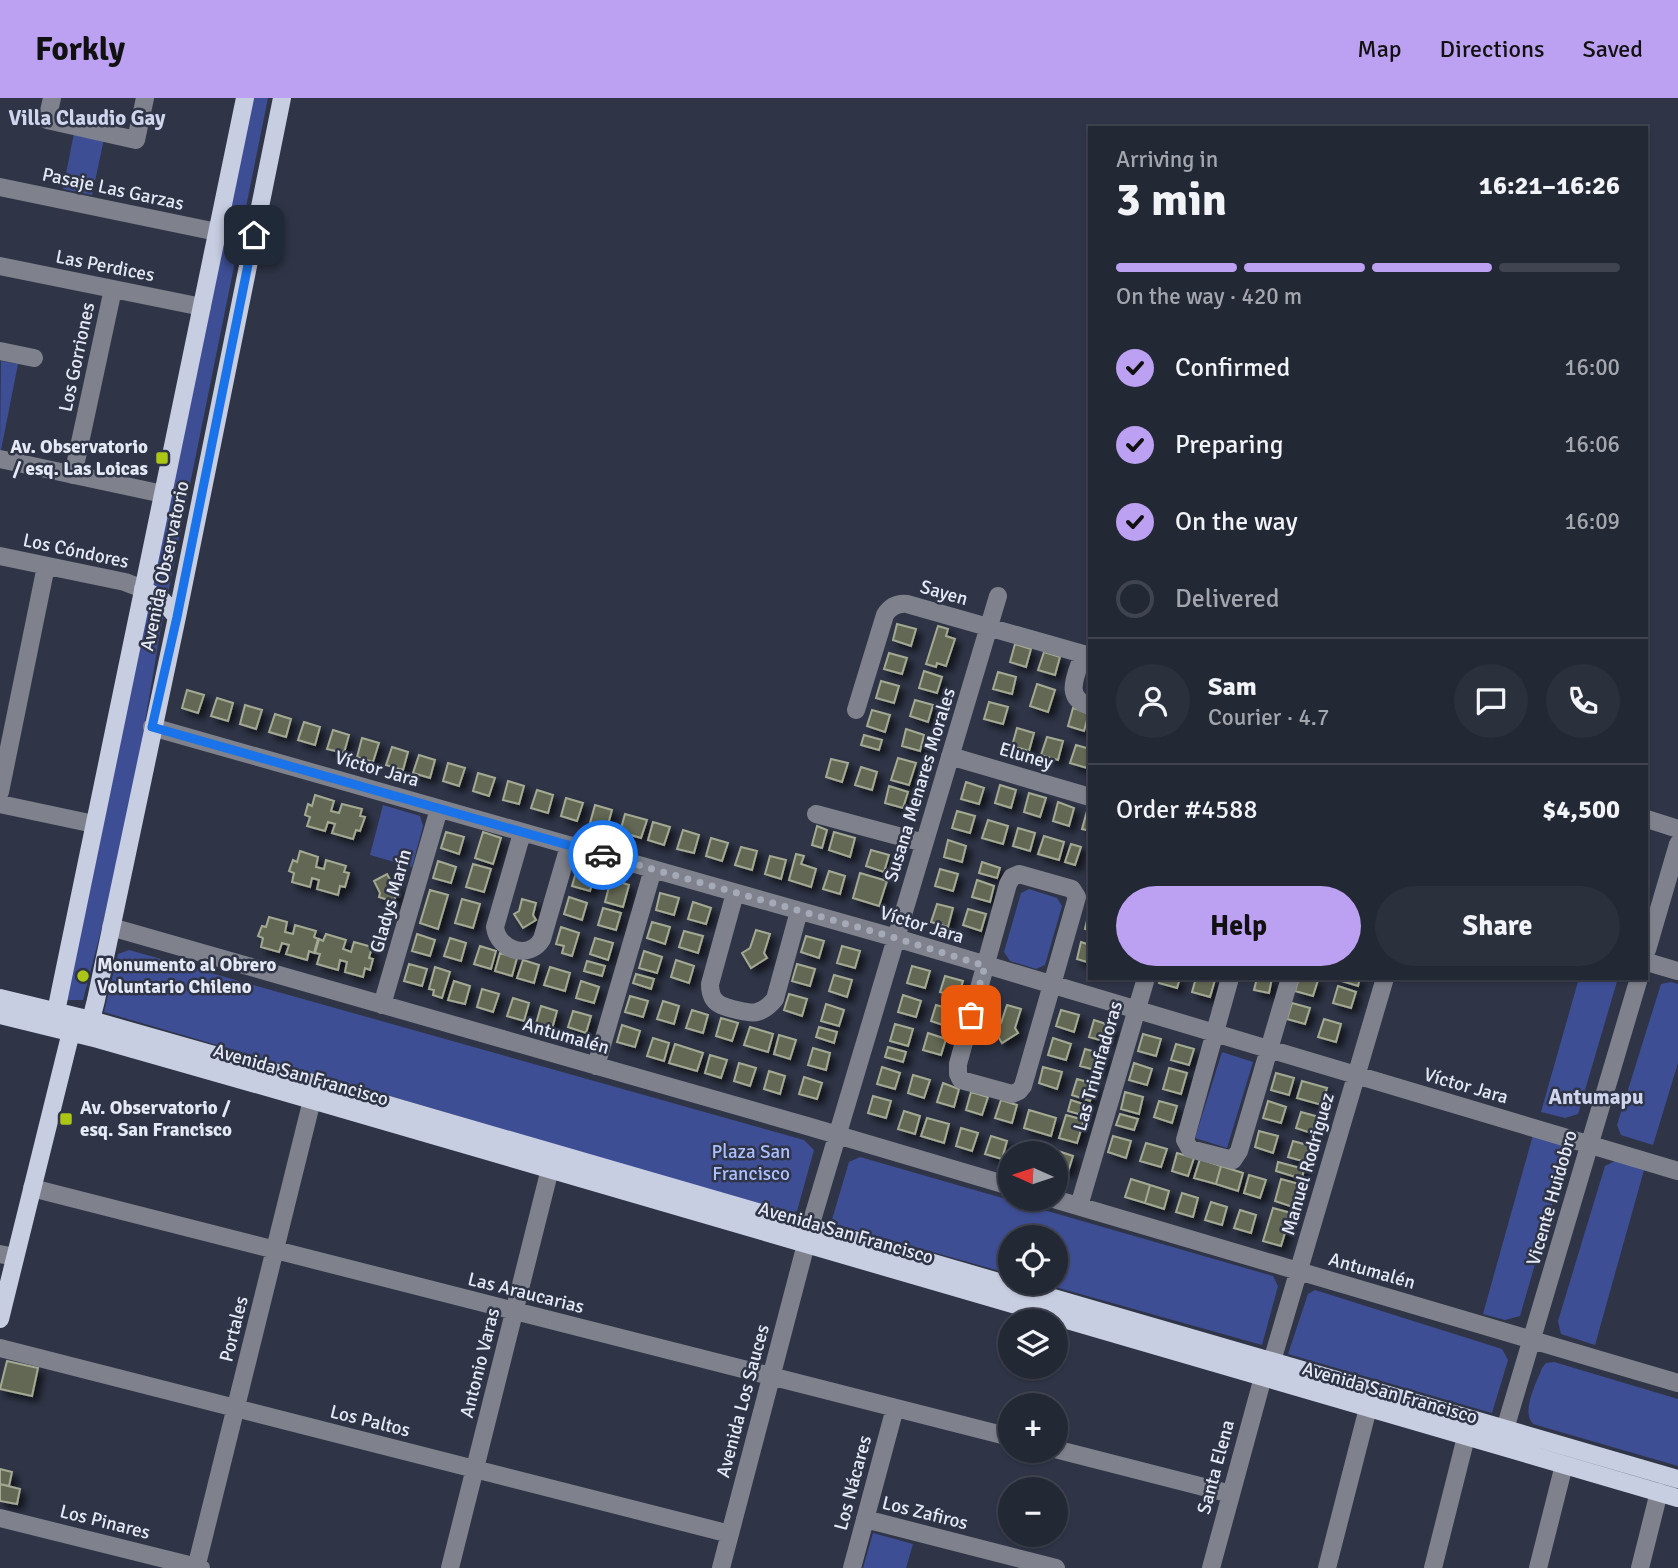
<!DOCTYPE html>
<meta charset="utf-8">
<style>
:root{--surface:#232835;--page:#2b303d;--text:#f1f3f6;--muted:#a3a6ad;--line:#404450;--accent:#bca0f2}
body{margin:0;font-family:Signika,sans-serif;background:var(--page);color:var(--text);height:100vh;display:flex;flex-direction:column;font-size:26px;white-space:nowrap}
*{box-sizing:border-box;margin:0}
p{font-size:23px;color:var(--muted)}
.icon{flex:none;width:38px;height:38px;fill:none;stroke:currentColor;stroke-width:2;stroke-linecap:round;stroke-linejoin:round}
.map{position:relative;flex:1;overflow:hidden}
.side{position:absolute;left:1088px;top:28px;width:560px;height:854px;display:flex;flex-direction:column;background:var(--surface);border-radius:0px;box-shadow:0 2px 5px #0004,0 0 0 2px var(--line)}
.side>*{flex:none}
.needle{width:46px;rotate:273deg}
.controls{position:absolute;left:998px;top:1043px;display:grid;gap:14px}
.controls a{display:grid;place-items:center;width:70px;height:70px;border-radius:50%;background:var(--surface);box-shadow:0 2px 5px #0004,0 0 0 2px var(--line);font-size:35px}
.pin{position:absolute;display:grid;place-items:center;width:60px;height:60px;color:#fff;margin:-30px;border-radius:14px;box-shadow:0 4px 10px #0006}
.courier{position:absolute;display:grid;place-items:center;width:70px;height:70px;margin:-35px;border:5px solid #1a73e8;border-radius:50%;background:#fff;color:#222;box-shadow:0 2px 9px #0007}
.headline em{font-style:normal;font-weight:700}
.headline div{display:flex;flex-direction:column-reverse}
.headline{display:flex;align-items:center;justify-content:space-between;height:119px;padding:0 28px}
h1{font-size:46px;font-weight:700;line-height:52px}
.bar{display:grid;grid-template-columns:repeat(4,1fr);gap:10px 7px;align-content:center;height:84px;padding:0 28px}
.bar i{height:9px;border-radius:5px;background:var(--line)}
.bar .current{background:var(--accent)}
.bar p{grid-column:span 4}
.line{display:flex;align-items:center;gap:18px;padding:0 28px;border-top:2px solid var(--line)}
.line div{flex:1}
.round{display:grid;place-items:center;flex:none;width:74px;height:74px;border-radius:37px;background:var(--page)}
ol{padding:0 28px;list-style:none}
li{display:flex;align-items:center;gap:21px;height:77px}
li p{margin-inline-start:auto}
li .icon{padding:7px;border-radius:50%;background:var(--accent);color:#111;stroke-width:4}
li:last-child{color:var(--muted)}
li i{width:38px;height:38px;border:4px solid var(--line);border-radius:50%}
.action{display:flex;gap:14px;margin-top:auto;padding:14px 28px}
.action a{flex:1;height:80px;border-radius:42px;background:var(--accent);color:#111;font-size:28px;font-weight:700;line-height:80px;text-align:center}
.action a+a{background:var(--page);color:var(--text)}
header{display:flex;align-items:center;gap:42px;box-sizing:border-box;height:98px;padding:0 35px;background:var(--accent);color:#111}
header strong{font-size:33px}
nav{display:flex;gap:38px;margin-inline-start:auto;font-size:24px}
.map>svg:first-child{display:block}
.green{fill:#3e4e95}
.building{fill:#626852;stroke:#a3a992;stroke-width:2;filter:url(#shadow)}
.lines{fill:none;stroke-linecap:round;stroke-linejoin:round}
.minor{stroke:#7f828c;stroke-width:18}
.major{stroke:#c8cee2;stroke-width:18}
.done{stroke:#a5aab8;stroke-width:7;stroke-dasharray:0 12.6}
.route{stroke:#1a73e8;stroke-width:9}
.poi-dot{fill:#abc615;stroke:#2f3547;stroke-width:2.5}
.labels{text-anchor:middle;dominant-baseline:central;stroke-width:5;stroke-linejoin:round;paint-order:stroke}
.street-label{font-size:19px;fill:#e5e9f5;stroke:#2f3547}
.poi-label{font-size:19px;font-weight:bold;fill:#e5e9f5;stroke:#2f3547;text-anchor:start}
.park-label{font-size:19px;fill:#acbfff;stroke:#2f3547}
.neighbourhood-label{font-size:21px;font-weight:bold;fill:#ced5ed;stroke:#2f3547}
</style>
<header>
<strong>Forkly</strong>
<nav><a>Map</a><a>Directions</a><a>Saved</a></nav>
</header>
<div class="map">
<svg width="1678" height="1470" viewBox="0 0 1678 1470">
<defs>
<filter id="shadow"><feDropShadow dx="5.5" dy="5.5" stdDeviation="3.5" flood-color="#0009"/></filter>
</defs>
<rect width="100%" height="100%" fill="#2f3547"/>
<path class="green" d="M253,0H268L160,535L126,736L83,902H65Z
M74,35L104,41L92,97L63,91Z
M1,263L18,266L1,352H0Z
M383,707L420,718L423,728L412,769L370,757Z
M1029,791L1057,800L1062,808L1045,867L1036,871L1010,863L1004,854L1021,795Z
M129,852L804,1042L814,1052L797,1113L789,1115L104,914L118,856Z
M1579,880H1618L1578,1016L1565,1020L1541,1014Z
M1671,884L1678,886V965L1653,1047L1621,1037L1617,1027L1661,886Z
M1222,954L1253,964L1227,1050L1195,1040Z
M1533,1037L1561,1046L1566,1059L1520,1218L1505,1222L1483,1216Z
M860,1059L1273,1178L1278,1188L1262,1247L1041,1185H1055V1139H1010V1176L831,1125L849,1064Z
M1615,1063L1644,1072L1595,1247L1561,1236L1558,1223L1605,1068Z
M1315,1192L1502,1251L1508,1262L1492,1315L1288,1256L1308,1196Z
M1554,1264L1678,1301V1368L1533,1326C1521,1313 1536,1286 1542,1270L1546,1265Z
M873,1435L913,1446L906,1470H863Z"/>
<path class="building" d="M897,526L916,531L911,548L893,542Z
M938,528L948,531L946,538L955,541L946,568L937,565L936,569L926,566Z
M1015,546L1031,551L1026,569L1010,564Z
M1044,554L1060,559L1055,577L1038,572Z
M889,555L907,560L902,576L884,571Z
M924,573L942,579L937,595L919,590Z
M998,574L1016,579L1012,596L993,591Z
M881,583L899,588L894,605L876,600Z
M1037,586L1055,592L1048,614L1030,608Z
M187,592L204,597L198,615L182,610Z
M217,600L233,605L228,623L211,618Z
M915,602L933,607L928,624L910,618Z
M989,604L1008,609L1003,626L984,621Z
M245,607L262,612L256,631L240,626Z
M1073,610L1089,615L1084,633L1068,628Z
M872,612L890,617L885,634L867,628Z
M275,616L291,621L286,639L269,634Z
M304,624L320,629L315,647L298,642Z
M1017,630L1034,635L1029,653L1012,648Z
M906,631L924,637L920,653L902,648Z
M333,632L349,637L344,655L327,651Z
M864,637L882,642L879,652L861,647Z
M1047,639L1063,643L1058,662L1041,657Z
M362,640L379,645L373,664L357,659Z
M1076,647L1090,651L1087,670L1070,665Z
M392,649L408,654L403,672L386,667Z
M419,657L435,662L430,680L413,675Z
M898,660L916,665L909,687L891,682Z
M831,661L848,665L842,684L826,679Z
M448,665L465,670L459,688L443,683Z
M861,669L877,674L872,692L855,687Z
M478,675L495,680L489,698L473,693Z
M508,683L524,688L519,706L503,702Z
M966,684L984,690L979,706L961,701Z
M1000,687L1016,692L1011,710L995,705Z
M889,688L908,694L903,710L885,705Z
M537,692L553,697L548,715L531,710Z
M1029,695L1046,700L1040,719L1024,714Z
M315,697L334,703L331,713L339,715L342,706L362,711L360,718L365,719L360,733L356,732L353,741L332,735L335,726L328,724L325,733L307,728L310,719L305,717L308,706L312,708Z
M566,700L583,705L577,723L561,718Z
M1058,704L1074,710L1069,728L1053,723Z
M595,707L612,712L607,730L590,725Z
M957,713L975,718L970,735L952,730Z
M1087,713L1090,714V733L1082,731Z
M625,716L647,722L641,740L620,734Z
M988,722L1008,728L1003,746L982,740Z
M653,724L670,729L664,747L648,742Z
M817,728L827,732L822,750L812,747Z
M1018,730L1035,735L1030,753L1013,748Z
M683,732L699,737L694,755L677,751Z
M446,734L464,739L459,756L441,750Z
M483,734L501,740L493,766L475,760Z
M834,734L855,740L850,759L829,752Z
M1044,738L1064,744L1059,762L1038,756Z
M711,740L728,745L722,763L706,758Z
M948,742L966,748L962,764L944,759Z
M1071,746L1081,749L1075,767L1065,764Z
M741,749L757,753L752,772L735,767Z
M871,752L889,757L884,774L866,768Z
M300,753L318,759L316,769L324,771L326,762L346,768L344,774L349,775L345,789L340,788L338,797L317,791L319,782L312,780L310,789L292,784L294,775L289,773L293,762L297,764Z
M796,756L804,758L801,766L816,771L811,789L789,782Z
M770,758L786,762L781,781L765,776Z
M438,763L456,769L451,785L433,780Z
M982,764L1000,770L997,780L979,775Z
M473,766L491,771L484,794L466,789Z
M577,771L595,776L590,793L572,788Z
M940,771L958,776L953,793L935,788Z
M829,773L845,778L840,796L823,791Z
M860,775L887,783L879,808L853,800Z
M387,776L393,787L398,789L394,804L379,799L380,795L374,783Z
M611,781L629,787L623,809L605,804Z
M977,782L994,788L990,804L972,799Z
M430,792L448,797L438,831L420,825Z
M660,795L679,800L674,817L656,812Z
M569,799L587,805L582,822L564,816Z
M462,801L480,806L473,830L455,825Z
M522,801L536,805L533,817L536,822L523,830L514,816L519,813Z
M693,804L711,810L706,826L688,821Z
M937,806L953,810L948,829L931,824Z
M603,810L621,815L616,832L598,827Z
M968,811L986,816L981,833L963,827Z
M1089,814L1090,815V833L1085,831Z
M269,819L287,824L285,834L293,836L295,827L316,833L314,839L318,841L314,855L309,853L307,862L286,856L289,847L282,845L279,854L261,849L263,840L258,838L262,828L266,829Z
M652,824L670,829L665,846L647,840Z
M561,829L579,835L572,858L562,855L564,848L556,846Z
M756,832L770,836L764,855L767,860L751,870L742,855L750,850Z
M684,833L703,838L698,855L679,849Z
M326,836L346,842L343,851L351,854L354,844L372,849L369,860L373,861L370,872L365,870L363,879L345,874L347,864L340,862L338,872L317,866L320,856L315,855L319,841L323,843Z
M417,836L435,842L430,858L412,853Z
M806,838L824,843L819,860L801,854Z
M450,840L466,845L461,863L444,858Z
M595,840L613,845L608,862L590,856Z
M1081,844L1090,847V865L1077,861Z
M480,848L496,853L491,871L474,866Z
M842,848L860,853L855,870L837,865Z
M644,853L662,859L657,875L639,870Z
M500,855L517,860L512,878L495,873Z
M523,862L539,867L534,885L517,880Z
M676,862L694,868L689,885L671,879Z
M587,863L605,868L602,878L584,873Z
M409,866L427,871L422,888L404,883Z
M797,866L815,871L810,888L792,883Z
M912,868L930,873L925,890L907,885Z
M435,869L450,874L442,900L433,897L434,892L429,891Z
M550,869L570,875L565,893L544,887Z
M636,876L654,881L651,891L633,885Z
M834,877L852,882L847,899L829,893Z
M945,878L963,883L958,899L940,894Z
M1160,880H1180L1177,890L1159,885Z
M1196,880H1208L1215,882L1210,899L1192,894Z
M1257,880H1272L1269,895L1254,892Z
M1299,880L1318,882L1313,898L1295,893Z
M1332,880H1360L1358,888Z
M454,883L470,888L465,906L448,902Z
M581,883L599,889L594,905L576,900Z
M1338,888L1356,894L1351,910L1333,905Z
M482,891L499,896L493,914L477,909Z
M789,896L807,901L802,918L784,912Z
M903,897L921,903L916,919L898,914Z
M630,898L648,903L643,919L625,914Z
M513,900L529,905L524,923L507,918Z
M663,903L679,908L674,926L657,921Z
M1292,905L1310,910L1305,926L1287,921Z
M826,906L844,912L839,928L821,923Z
M936,907L954,912L949,929L931,923Z
M1007,907L1021,911L1015,930L1018,935L1002,945L993,930L1001,925Z
M541,908L557,913L552,931L536,926Z
M692,912L708,917L703,935L686,930Z
M1061,912L1079,917L1074,934L1056,928Z
M573,913L591,918L586,935L568,929Z
M721,920L738,925L732,943L716,938Z
M1324,921L1341,926L1336,944L1318,939Z
M1094,922L1112,928L1107,944L1089,939Z
M895,926L913,931L908,948L890,943Z
M622,927L640,933L635,949L617,944Z
M750,929L773,936L768,954L744,947Z
M819,929L837,934L834,945L816,939Z
M928,935L946,941L941,957L923,952Z
M1143,936L1161,941L1156,958L1138,953Z
M779,937L796,942L790,961L774,956Z
M653,940L669,945L664,963L647,958Z
M1053,940L1071,946L1066,962L1048,957Z
M675,946L703,955L697,973L669,965Z
M1176,946L1194,951L1189,967L1171,962Z
M888,949L906,954L903,964L885,959Z
M813,950L830,955L826,972L808,967Z
M1085,951L1103,956L1099,973L1080,968Z
M710,957L727,962L721,980L705,975Z
M739,965L756,970L750,988L734,983Z
M1134,965L1152,971L1147,987L1129,982Z
M882,969L900,975L895,991L877,986Z
M1043,969L1062,974L1057,991L1039,985Z
M1169,970L1187,975L1181,996L1163,991Z
M769,973L785,978L780,996L764,991Z
M1276,975L1294,980L1289,997L1271,992Z
M913,977L930,982L924,1000L908,995Z
M804,979L822,985L817,1001L799,996Z
M1077,981L1095,986L1090,1003L1072,997Z
M1302,983L1327,990L1322,1007L1297,1000Z
M943,985L959,991L954,1009L937,1004Z
M971,994L988,999L982,1017L966,1012Z
M1125,994L1143,999L1139,1016L1121,1011Z
M873,998L891,1003L886,1020L868,1015Z
M1001,1002L1017,1007L1012,1025L995,1020Z
M1071,1002L1089,1008L1086,1018L1068,1013Z
M1159,1003L1177,1008L1172,1025L1154,1019Z
M1268,1003L1286,1009L1281,1025L1263,1020Z
M1029,1012L1056,1020L1051,1038L1024,1030Z
M904,1013L920,1018L915,1036L898,1031Z
M1301,1014L1319,1019L1314,1036L1296,1030Z
M1120,1016L1138,1021L1134,1032L1116,1027Z
M1066,1017L1084,1022L1077,1045L1059,1040Z
M927,1020L949,1026L944,1045L921,1038Z
M961,1030L978,1035L972,1053L956,1048Z
M1259,1033L1278,1038L1273,1055L1255,1049Z
M991,1038L1007,1043L1002,1061L985,1056Z
M1113,1038L1131,1043L1126,1060L1108,1054Z
M1293,1043L1311,1048L1306,1064L1288,1059Z
M1146,1045L1167,1051L1161,1069L1140,1063Z
M1022,1047L1039,1052L1038,1055H1020Z
M1055,1052L1073,1058L1068,1074L1055,1070Z
M1177,1055L1194,1060L1188,1078L1172,1073Z
M1200,1061L1221,1068L1216,1086L1194,1080Z
M1278,1064L1304,1071L1302,1081L1276,1073Z
M1221,1068L1243,1075L1238,1093L1216,1086Z
M1249,1077L1266,1082L1260,1100L1244,1095Z
M1131,1081L1150,1087L1145,1105L1125,1099Z
M1281,1081L1299,1086L1293,1109L1275,1103Z
M1150,1087L1169,1093L1164,1111L1145,1105Z
M1182,1095L1198,1100L1193,1119L1176,1114Z
M1211,1104L1227,1109L1222,1127L1205,1122Z
M1273,1110L1291,1115L1281,1148L1263,1143Z
M1240,1112L1256,1117L1251,1135L1234,1130Z
M7,1263L38,1270L32,1298L0,1291Z
M0,1371L12,1374L9,1388L0,1386Z
M0,1386L20,1391L17,1406L0,1403Z"/>
<g class="lines">
<path class="minor" d="M52,0L47,22L136,42L145,0
M0,89L217,134
M0,168L202,209
M0,253L34,260
M0,361L163,396
M73,377L113,191
M0,458L125,484L143,491
M1083,556C1077,576 1062,600 1090,608
M856,612L885,517C890,509 897,505 907,506L1090,558
M152,629L896,840L1678,1073
M950,658L1090,699
M0,694L46,468
M0,706L94,726
M816,716L924,745
M1647,721L1678,731
M522,735L495,829C498,853 530,862 542,841L569,748
M1019,776L1072,791L1077,799L1023,988L1019,993L1012,996L961,982L958,976V966L1008,786L1012,779Z
M735,795L710,886C710,894 712,902 719,906C726,910 750,916 757,914C765,912 770,907 775,901L799,813
M111,829L807,1028L1010,1088
M1647,852L1678,746
M1647,864L1678,873
M1230,880L1185,1042L1190,1051L1233,1062L1239,1053L1290,880
M382,907L439,711
M596,968L653,771
M32,1090L1010,1339
M1054,1101L1678,1285
M1079,1108L1146,880
M810,1129L998,498
M0,1156L15,1159
M0,1250L730,1436
M1272,1263L1385,880
M1505,1331L1639,880
M1055,1351L1231,1396
M0,1420L201,1470
M865,1421L1056,1470
M196,1470L312,1002
M450,1470L550,1071
M721,1470L806,1146
M852,1470L895,1310
M1211,1470L1263,1279
M1327,1470L1368,1310
M1433,1470L1466,1339
M1538,1470L1564,1367
M1640,1470L1659,1394"/>
<path class="major" d="M143,491L163,503L177,519
M0,900L91,922L316,986L1678,1381
M0,917L98,941L312,1002L1678,1400
M63,923L56,914L60,894L245,0
M0,1221L71,934L91,922L96,902L177,519L282,0"/>
</g>
<g class="lines">
<path class="done" d="M603,757L896,840L985,868L971,917"/>
<path class="route" d="M254,137L177,519L152,629L603,757"/>
</g>
<g class="poi-dot">
<rect x="155" y="353" width="14" height="14" rx="3.5"/>
<circle cx="83" cy="878" r="7"/>
<rect x="59" y="1014" width="14" height="14" rx="3.5"/>
</g>
<g class="labels">
<g class="street-label">
<text transform="translate(113 91) rotate(12)">Pasaje Las Garzas</text>
<text transform="translate(105 168) rotate(11)">Las Perdices</text>
<text transform="translate(77 259) rotate(-78)">Los Gorriones</text>
<text transform="translate(76 453) rotate(12)">Los Cóndores</text>
<text transform="translate(165 468) rotate(-78)">Avenida Observatorio</text>
<text transform="translate(944 495) rotate(16)">Sayen</text>
<text transform="translate(1026 658) rotate(16)">Eluney</text>
<text transform="translate(377 671) rotate(16)">Víctor Jara</text>
<text transform="translate(920 687) rotate(-73)">Susana Menares Morales</text>
<text transform="translate(391 803) rotate(-74)">Gladys Marín</text>
<text transform="translate(922 827) rotate(17)">Víctor Jara</text>
<text transform="translate(566 938) rotate(16)">Antumalén</text>
<text transform="translate(1098 968) rotate(-74)">Las Triunfadoras</text>
<text transform="translate(301 977) rotate(16)">Avenida San Francisco</text>
<text transform="translate(1466 988) rotate(16)">Víctor Jara</text>
<text transform="translate(1308 1066) rotate(-74)">Manuel Rodriguez</text>
<text transform="translate(1552 1100) rotate(-74)">Vicente Huidobro</text>
<text transform="translate(846 1135) rotate(16)">Avenida San Francisco</text>
<text transform="translate(1372 1173) rotate(16)">Antumalén</text>
<text transform="translate(526 1195) rotate(14)">Las Araucarias</text>
<text transform="translate(234 1231) rotate(-76)">Portales</text>
<text transform="translate(480 1265) rotate(-76)">Antonio Varas</text>
<text transform="translate(1390 1295) rotate(16)">Avenida San Francisco</text>
<text transform="translate(743 1303) rotate(-75)">Avenida Los Sauces</text>
<text transform="translate(370 1323) rotate(14)">Los Paltos</text>
<text transform="translate(1216 1369) rotate(-75)">Santa Elena</text>
<text transform="translate(853 1385) rotate(-75)">Los Nácares</text>
<text transform="translate(925 1415) rotate(14)">Los Zafiros</text>
<text transform="translate(105 1424) rotate(14)">Los Pinares</text>
</g>
<g class="poi-label">
<text x="148" y="349" text-anchor="end">Av. Observatorio<tspan x="148" dy="22">/ esq. Las Loicas</tspan></text>
<text x="97" y="867">Monumento al Obrero<tspan x="97" dy="22">Voluntario Chileno</tspan></text>
<text x="80" y="1010">Av. Observatorio /<tspan x="80" dy="22">esq. San Francisco</tspan></text>
</g>
<g class="park-label">
<text x="751" y="1054">Plaza San<tspan x="751" dy="22">Francisco</tspan></text>
</g>
<g class="neighbourhood-label">
<text x="87" y="20">Villa Claudio Gay</text>
<text x="1596" y="999">Antumapu</text>
</g>
</g>
</svg>
<div class="controls">
<a><svg class="needle" viewBox="-14 -14 28 28"><path d="M0-13l5 13h-10z" fill="#e53935"/><path d="M0 13l5-13h-10z" fill="#a3a6ad"/></svg></a>
<a><svg class="icon" aria-label="locate" viewBox="0 0 24 24"><circle cx="12" cy="12" r="6"/><path d="M12 2v4M12 18v4M2 12h4M18 12h4"/></svg></a>
<a><svg class="icon" aria-label="layers" viewBox="0 0 24 24"><path d="M12 4l9 5-9 5-9-5zM3 14l9 5 9-5"/></svg></a>
<a>+</a>
<a>−</a>
</div>
<div class="pin" style="left:971px;top:917px;background:#ea580c"><svg class="icon" aria-label="bag" viewBox="0 0 24 24"><path d="M5 8h14l-1 12H6zM9 8a3 3 0 0 1 6 0"/></svg></div>
<div class="pin" style="left:254px;top:137px;background:#1f2937"><svg class="icon" aria-label="home" viewBox="0 0 24 24"><path d="M3 11l9-7 9 7M6 9v11h12V9"/></svg></div>
<div class="courier" style="left:603px;top:757px"><svg class="icon" aria-label="car" viewBox="0 0 24 24"><path d="M5 17H2v-5l4-1 3-4h7l3 4 3 1v5h-3M9 17h6M6 11h13"/><circle cx="7" cy="17" r="2"/><circle cx="17" cy="17" r="2"/></svg></div>
<section class="side">
<div class="headline"><div><h1>3 min</h1><p>Arriving in</p></div><em>16:21–16:26</em></div>
<div class="bar"><i class="current"></i><i class="current"></i><i class="current"></i><i></i><p>On the way · 420 m</p></div>
<ol>
<li><svg class="icon" aria-label="check" viewBox="0 0 24 24"><path d="M5 12l5 5 9-10"/></svg>Confirmed<p>16:00</p></li>
<li><svg class="icon" aria-label="check" viewBox="0 0 24 24"><path d="M5 12l5 5 9-10"/></svg>Preparing<p>16:06</p></li>
<li><svg class="icon" aria-label="check" viewBox="0 0 24 24"><path d="M5 12l5 5 9-10"/></svg>On the way<p>16:09</p></li>
<li><i></i>Delivered</li>
</ol>
<div class="line" style="height:126px"><a class="round"><svg class="icon" aria-label="person" viewBox="0 0 24 24"><circle cx="12" cy="8" r="4"/><path d="M4 21q1-7 8-7t8 7"/></svg></a><div><b>Sam</b><p>Courier · 4.7</p></div><a class="round"><svg class="icon" aria-label="chat" viewBox="0 0 24 24"><path d="M4 5h16v11H9l-5 4z"/></svg></a><a class="round"><svg class="icon" aria-label="phone" viewBox="0 0 24 24"><path d="M5 4h4l2 5-3 2q2 4 5 5l2-3 5 2v4C11 20 4 13 5 4z"/></svg></a></div>
<div class="line" style="height:91px"><div>Order #4588</div><b>$4,500</b></div>
<div class="action"><a>Help</a><a>Share</a></div>
</section>
</div>
